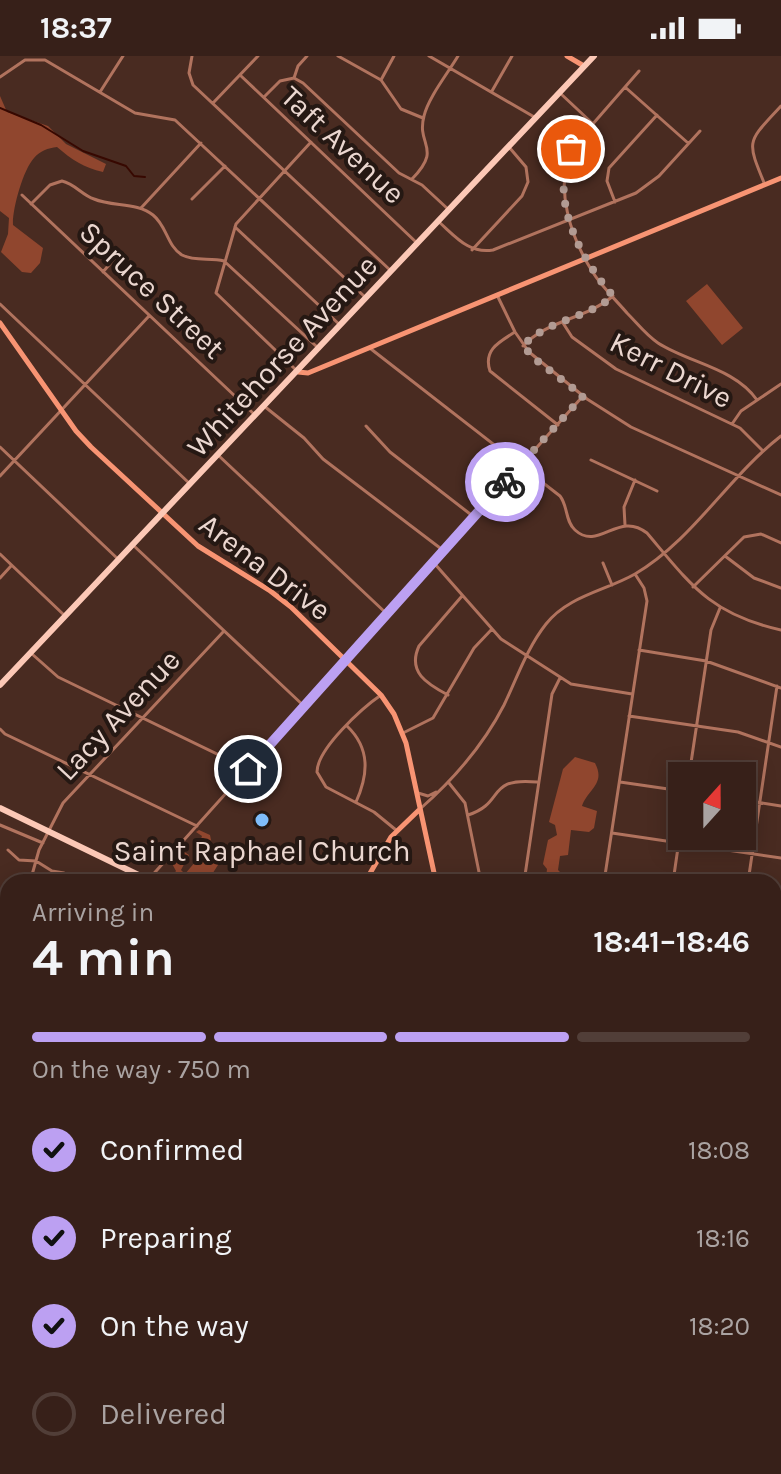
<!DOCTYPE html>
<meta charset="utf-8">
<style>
:root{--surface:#372019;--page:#422d26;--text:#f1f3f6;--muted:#aaa3a2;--line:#513e38;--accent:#bca0f2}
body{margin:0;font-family:Karla,sans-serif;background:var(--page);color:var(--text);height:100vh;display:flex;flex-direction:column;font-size:30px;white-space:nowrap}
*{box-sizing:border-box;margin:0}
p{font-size:26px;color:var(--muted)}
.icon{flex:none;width:44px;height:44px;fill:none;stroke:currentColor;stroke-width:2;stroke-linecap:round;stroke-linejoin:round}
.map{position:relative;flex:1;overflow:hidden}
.sheet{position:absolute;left:0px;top:818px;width:782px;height:600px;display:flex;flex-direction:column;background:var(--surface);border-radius:24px 24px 0 0;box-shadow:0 4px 20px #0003,0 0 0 2px var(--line)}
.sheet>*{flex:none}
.needle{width:52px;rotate:21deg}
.controls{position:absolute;left:668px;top:706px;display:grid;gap:16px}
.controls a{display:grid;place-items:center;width:88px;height:88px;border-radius:0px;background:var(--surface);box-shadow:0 4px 20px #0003,0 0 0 2px var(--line);font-size:40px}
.pin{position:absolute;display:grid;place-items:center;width:68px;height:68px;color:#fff;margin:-34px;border:4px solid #fff;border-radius:50%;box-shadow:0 2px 8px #0007}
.courier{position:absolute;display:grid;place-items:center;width:80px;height:80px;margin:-40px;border:6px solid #bca0f2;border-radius:50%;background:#fff;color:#222;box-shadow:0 2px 10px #0007}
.summary em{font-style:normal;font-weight:700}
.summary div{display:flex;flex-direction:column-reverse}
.summary{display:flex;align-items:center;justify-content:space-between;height:136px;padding:0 32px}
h1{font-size:52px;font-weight:700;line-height:60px}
.bar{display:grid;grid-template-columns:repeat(4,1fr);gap:12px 8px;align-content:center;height:96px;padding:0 32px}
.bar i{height:10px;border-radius:6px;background:var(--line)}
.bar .active{background:var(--accent)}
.bar p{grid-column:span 4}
ol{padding:0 32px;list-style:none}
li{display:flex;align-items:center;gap:24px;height:88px}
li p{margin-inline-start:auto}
li .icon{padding:8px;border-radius:50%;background:var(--accent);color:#111;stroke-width:4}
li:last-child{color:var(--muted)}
li i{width:44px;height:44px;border:4px solid var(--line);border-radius:50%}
.status{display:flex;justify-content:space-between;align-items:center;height:56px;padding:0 40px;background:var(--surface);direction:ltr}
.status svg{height:22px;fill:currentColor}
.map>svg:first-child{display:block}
.green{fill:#90462e}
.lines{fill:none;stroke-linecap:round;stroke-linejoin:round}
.stream{stroke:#370800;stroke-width:2}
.street{stroke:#b1735e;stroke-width:3}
.secondary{stroke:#f89473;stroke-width:5}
.primary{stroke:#fcc8b6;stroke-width:6}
.highway{stroke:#f5f5f5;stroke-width:8}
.done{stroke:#b29b93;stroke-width:8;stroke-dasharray:0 14.4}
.route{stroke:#bca0f2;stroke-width:10}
.poi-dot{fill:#7fbdfa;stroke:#251813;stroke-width:3}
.labels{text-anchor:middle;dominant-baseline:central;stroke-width:8;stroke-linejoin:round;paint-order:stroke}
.street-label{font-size:30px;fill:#ebd7d0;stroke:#251813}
.poi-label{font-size:30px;fill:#ebd7d0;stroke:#251813}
</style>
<div class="status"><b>18:37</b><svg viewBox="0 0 49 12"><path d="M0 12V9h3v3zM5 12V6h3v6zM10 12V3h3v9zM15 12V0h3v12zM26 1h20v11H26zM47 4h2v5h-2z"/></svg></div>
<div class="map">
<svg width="781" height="1418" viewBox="0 0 781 1418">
<rect width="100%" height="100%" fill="#492b21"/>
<path class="green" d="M0,40L7,56L48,70L66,88L106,108L103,116C84,112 71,103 57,91C48,92 40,95 34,102C23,114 12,154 13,169L43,192L40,207L31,217L22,216L1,196L8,178L9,162L0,155Z
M707,228L743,272L722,289L686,245Z
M575,701L595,707C606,728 588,733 582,750L597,755L594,772L589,776L571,774L568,799L560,800L558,814L567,823L566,826L546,822L547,813L543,808L548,784L557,779L555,769L549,766L563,713Z
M199,774L210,779L213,794L217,796L225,787L229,792L207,826H168L176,815L170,804L180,793L189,799L181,814L185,818L201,799L197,794L202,780L196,776Z
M0,1038L8,1047V1410H244L242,1418H0Z
M260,1410H475L486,1418H257Z"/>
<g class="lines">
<path class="stream" d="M0,52L41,69L83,95L126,110L134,120L145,121
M0,1175L8,1167"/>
<path class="street" d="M192,0L189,17L193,29L390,214
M338,0L381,24L401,53L423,62
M429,0L536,62
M639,15L571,93C555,132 570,180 592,215C601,230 615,243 627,257C637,267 646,279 658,287C689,307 735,312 757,344
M240,19L417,187
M0,21L25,4H45L135,57L175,64L365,241
M294,22L303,27L399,117L422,129L449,154
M294,22L298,10L307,0
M381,24L394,0
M625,31L688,87
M492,35L512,0
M100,36L123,0
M560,37L592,67
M265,40L280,25L294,22
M213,47L258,0
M412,123C443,91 416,90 424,60C428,42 448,17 458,0
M765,129C746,83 747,87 781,50
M22,139L255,359
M192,143L225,110
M615,146L607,125L609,112L657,59
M31,148L50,129L62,125C75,128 82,139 94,143C113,151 137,146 153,159C167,170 167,190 182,199C195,206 211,201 224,205L316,290
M141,152L201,87
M439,166C456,181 469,198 493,194L636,137L659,120L700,75
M235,171L340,269
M472,194L522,140L528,126L526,111L509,91
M103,216L118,198
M497,239L515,276L529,296L587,343L631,371L781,439
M0,248L189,427
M563,267L572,281L616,313L740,372L762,394
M515,276C499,286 483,294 490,315L558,369
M523,290C547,264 586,263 613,240
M371,293L560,440C568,450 565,465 575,474C599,496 618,454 647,477C691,529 710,558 781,574
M295,313L216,237L236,168L311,86
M264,350L304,382L323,403L444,495
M732,368L741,355L781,328
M366,370L390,396L474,461
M0,391L119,504
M218,399L387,558
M591,404L657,435
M0,420L149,260
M625,469L624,451L635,424
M133,489L305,651
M0,498L64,559
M725,500L754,522L781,532
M434,507L501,583L571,628L632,638
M603,507L612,529
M0,522L11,510
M693,531L744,481L761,478L781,487
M639,594L706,605L781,632
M32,598L58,621L248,713
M381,639C362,652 317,693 317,716L326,731L374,756L396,774
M448,639C427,628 407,616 419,590L462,540
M629,660L738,676L781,691
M347,670C371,693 368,719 356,746
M0,673L5,678L197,770
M403,677L433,662L474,592L492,573
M689,720L711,574L720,552
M620,726L682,735
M449,727L465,747L481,826
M418,737L428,740L436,736
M742,744L781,750
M420,753C454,723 483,690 504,649C517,622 527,592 546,568C568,540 605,535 635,518C693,484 728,421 781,380
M468,759C506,747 485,721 537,726
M0,769L43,787
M612,777L781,802
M8,794L19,804L36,805L52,815L64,817
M606,819L648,826
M148,824L583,340
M524,824L536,826
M30,826L39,794L63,747L224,575
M524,826L552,638L560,622
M604,826L647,545L644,532L635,518
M673,826L682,764
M748,826L777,630
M774,983L781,982
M774,1023L781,1021
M774,1066L781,1064
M774,1109L781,1106
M774,1152L781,1148
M774,1217L781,1207
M774,1328L781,1337
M774,1385L781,1390
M577,1410L582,1418
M624,1418L632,1410
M683,1418L691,1410
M742,1418L750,1410"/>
<path class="secondary" d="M567,0L584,10
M0,267L76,375L91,391L198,490L269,534L291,551L381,639L394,658L406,687L436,826
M298,316L308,317L781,122
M365,826L391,781L420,753"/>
<path class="primary" d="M0,629L594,0
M0,752L153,826
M774,1219L781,1224"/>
<path class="highway" d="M774,838L781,836
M774,850L781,848
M0,898L8,902
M0,910L8,914"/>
</g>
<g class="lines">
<path class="done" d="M505,426L583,340L535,303L523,290C546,264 587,263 613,240C580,202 549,144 571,93"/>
<path class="route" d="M248,713L505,426"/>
</g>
<circle class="poi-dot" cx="262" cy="764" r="8"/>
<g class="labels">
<g class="street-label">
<text transform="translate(343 89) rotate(43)">Taft Avenue</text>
<text transform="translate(152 234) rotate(43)">Spruce Street</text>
<text transform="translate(282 300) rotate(-47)">Whitehorse Avenue</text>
<text transform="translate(671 314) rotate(27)">Kerr Drive</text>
<text transform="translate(265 511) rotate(37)">Arena Drive</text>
<text transform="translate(118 659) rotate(-47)">Lacy Avenue</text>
</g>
<g class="poi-label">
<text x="262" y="795">Saint Raphael Church</text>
</g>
</g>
</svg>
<div class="controls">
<a><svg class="needle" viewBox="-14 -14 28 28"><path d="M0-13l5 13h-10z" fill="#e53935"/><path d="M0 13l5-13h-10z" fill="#aaa3a2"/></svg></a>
</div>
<div class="pin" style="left:571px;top:93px;background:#ea580c"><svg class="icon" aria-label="bag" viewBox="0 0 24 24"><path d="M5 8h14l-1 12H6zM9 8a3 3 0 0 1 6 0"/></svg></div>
<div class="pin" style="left:248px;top:713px;background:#1f2937"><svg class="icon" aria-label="home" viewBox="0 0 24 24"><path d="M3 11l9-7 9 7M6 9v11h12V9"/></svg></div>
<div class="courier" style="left:505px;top:426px"><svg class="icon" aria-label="bike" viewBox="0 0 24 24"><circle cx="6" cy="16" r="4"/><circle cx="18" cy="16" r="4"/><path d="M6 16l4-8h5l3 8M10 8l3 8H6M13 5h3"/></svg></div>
<section class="sheet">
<div class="summary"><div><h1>4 min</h1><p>Arriving in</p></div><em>18:41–18:46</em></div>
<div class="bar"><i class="active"></i><i class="active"></i><i class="active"></i><i></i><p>On the way · 750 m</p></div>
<ol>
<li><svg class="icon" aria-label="check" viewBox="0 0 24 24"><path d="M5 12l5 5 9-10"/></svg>Confirmed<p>18:08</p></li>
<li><svg class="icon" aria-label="check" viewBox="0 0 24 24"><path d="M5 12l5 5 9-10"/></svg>Preparing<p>18:16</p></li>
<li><svg class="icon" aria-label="check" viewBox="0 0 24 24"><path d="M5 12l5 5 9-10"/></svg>On the way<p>18:20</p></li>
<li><i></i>Delivered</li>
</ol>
</section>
</div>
